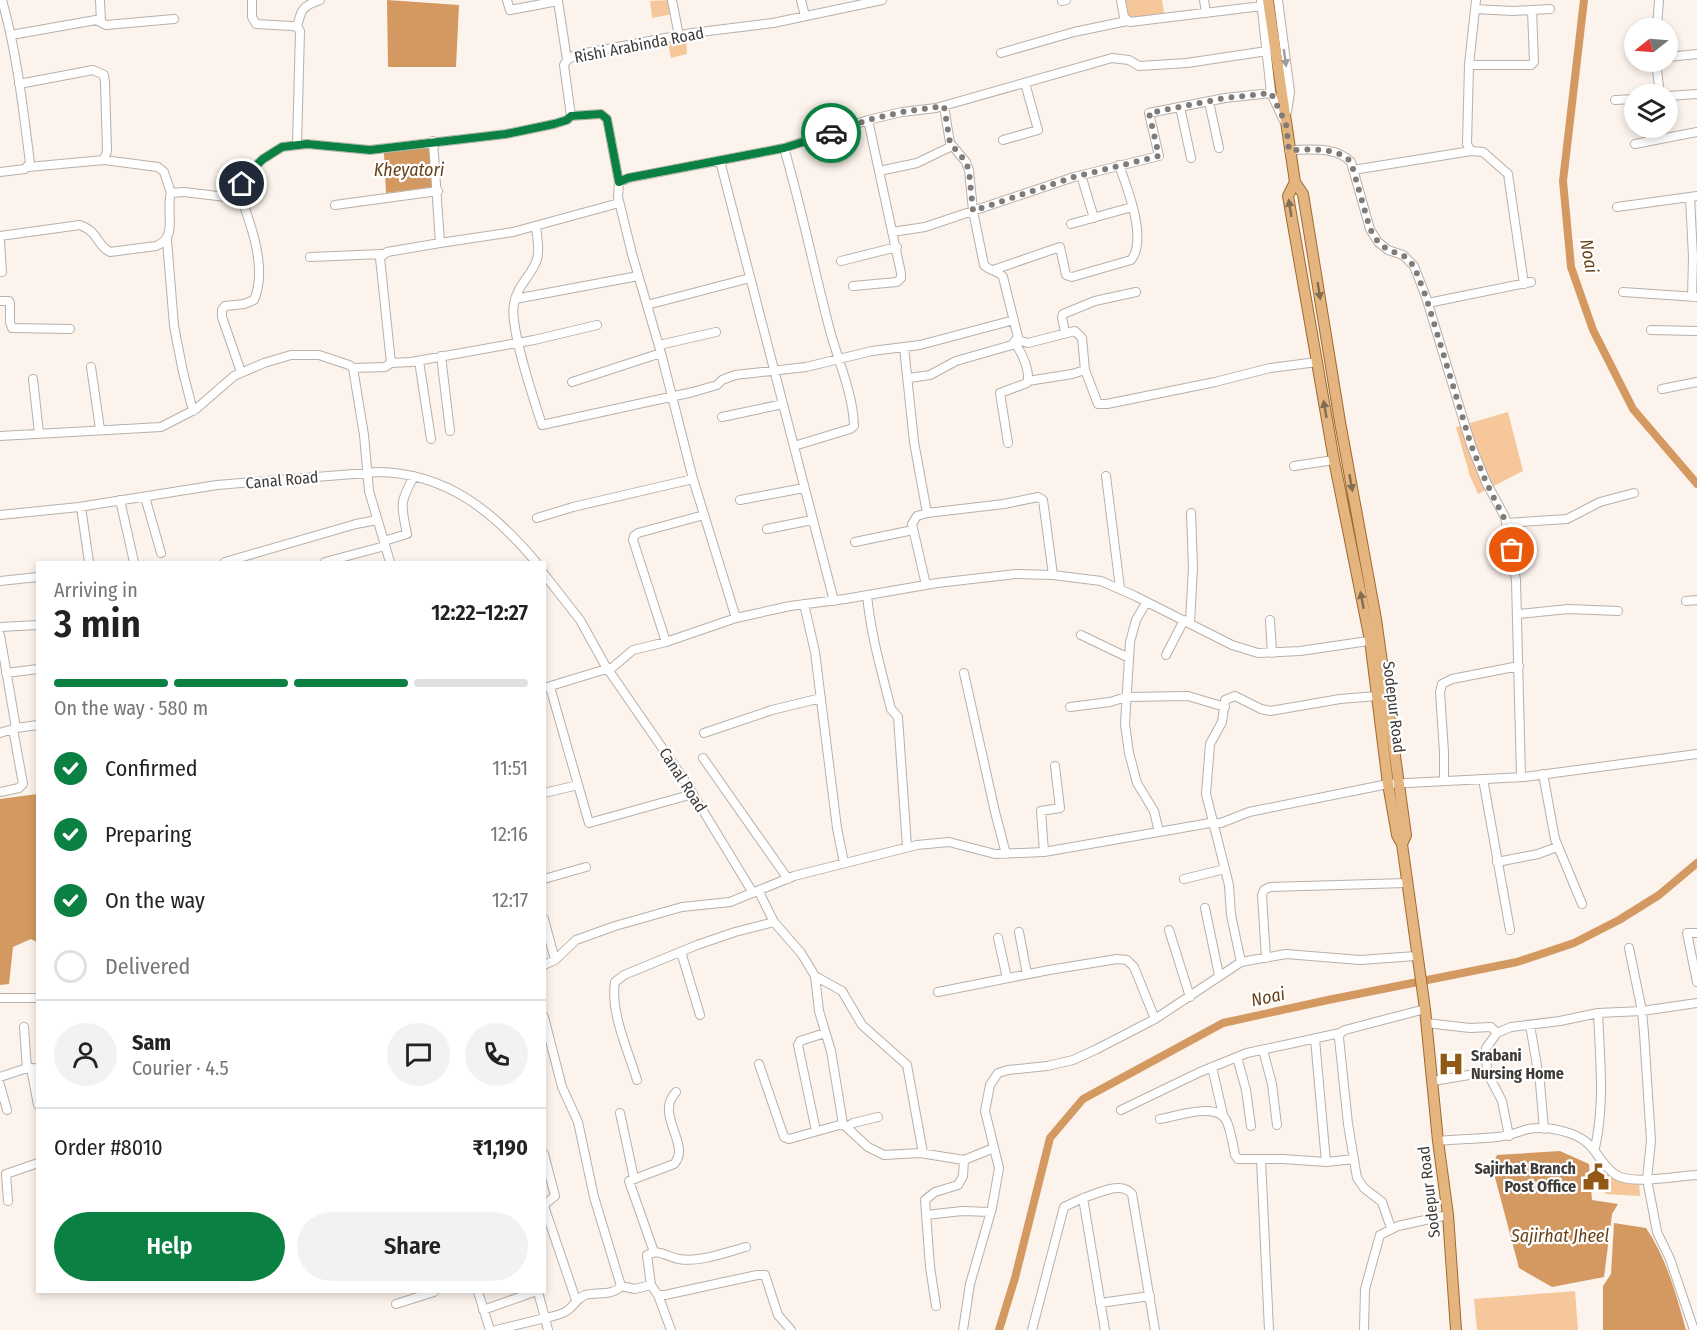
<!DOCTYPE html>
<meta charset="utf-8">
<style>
:root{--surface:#fff;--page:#f2f2f2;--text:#222;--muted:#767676;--line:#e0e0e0;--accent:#0b8043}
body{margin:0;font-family:"Fira Sans Condensed",sans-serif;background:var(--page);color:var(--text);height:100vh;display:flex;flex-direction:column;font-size:22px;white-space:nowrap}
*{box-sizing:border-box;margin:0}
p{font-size:20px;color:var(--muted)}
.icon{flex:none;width:33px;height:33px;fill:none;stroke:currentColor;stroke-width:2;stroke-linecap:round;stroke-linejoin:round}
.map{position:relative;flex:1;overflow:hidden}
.side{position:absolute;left:36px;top:561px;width:510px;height:732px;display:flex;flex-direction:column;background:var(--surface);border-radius:0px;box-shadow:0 3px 9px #0003}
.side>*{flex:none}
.needle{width:39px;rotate:253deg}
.tools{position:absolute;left:1624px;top:18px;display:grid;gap:12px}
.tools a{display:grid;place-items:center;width:54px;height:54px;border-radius:50%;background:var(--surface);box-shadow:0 3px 9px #0003;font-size:30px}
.pin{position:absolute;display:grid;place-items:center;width:51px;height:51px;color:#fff;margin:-26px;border:3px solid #fff;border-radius:50%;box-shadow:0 2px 6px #0007}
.courier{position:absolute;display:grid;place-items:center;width:60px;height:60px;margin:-30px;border:4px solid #0b8043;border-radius:50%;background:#fff;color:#222;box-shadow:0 2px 8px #0007}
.overview em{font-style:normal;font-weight:600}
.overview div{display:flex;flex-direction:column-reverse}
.overview{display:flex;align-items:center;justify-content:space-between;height:102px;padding:0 18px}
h1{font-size:39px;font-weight:600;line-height:45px}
.bar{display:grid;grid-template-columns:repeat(4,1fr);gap:9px 6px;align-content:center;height:72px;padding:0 18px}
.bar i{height:8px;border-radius:4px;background:var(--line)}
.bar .active{background:var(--accent)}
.bar p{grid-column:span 4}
.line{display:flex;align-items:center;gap:15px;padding:0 18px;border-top:2px solid var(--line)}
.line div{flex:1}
.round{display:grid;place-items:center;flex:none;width:63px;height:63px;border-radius:32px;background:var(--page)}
ol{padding:0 18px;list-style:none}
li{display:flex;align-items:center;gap:18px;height:66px}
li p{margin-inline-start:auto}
li .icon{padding:6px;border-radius:50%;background:var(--accent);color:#fff;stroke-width:4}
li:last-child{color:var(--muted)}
li i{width:33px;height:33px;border:3px solid var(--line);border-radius:50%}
.button{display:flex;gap:12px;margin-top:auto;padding:12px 18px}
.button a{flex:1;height:69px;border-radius:36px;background:var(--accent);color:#fff;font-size:24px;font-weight:600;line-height:69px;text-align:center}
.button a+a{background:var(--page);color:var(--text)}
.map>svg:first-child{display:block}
.green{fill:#f6c79b}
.water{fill:#d39961}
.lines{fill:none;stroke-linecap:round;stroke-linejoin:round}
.canal{stroke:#d39961;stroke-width:8}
.minor-casing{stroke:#b8b0a9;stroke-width:10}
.major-casing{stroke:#9f6a2f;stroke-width:12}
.minor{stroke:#fff;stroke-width:8}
.major{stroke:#e5b57f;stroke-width:10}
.oneway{fill:#9e9d9c}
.oneway2{fill:#816c54}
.done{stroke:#807b77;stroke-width:6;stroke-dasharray:0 10.8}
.route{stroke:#0b8043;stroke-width:8}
.labels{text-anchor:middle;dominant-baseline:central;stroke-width:4.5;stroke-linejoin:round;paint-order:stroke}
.street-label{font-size:16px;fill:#3e3b38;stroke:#fff}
.poi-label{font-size:16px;font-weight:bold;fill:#3e3b38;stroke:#fff;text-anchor:start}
.water-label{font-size:18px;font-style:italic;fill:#694218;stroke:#fff}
</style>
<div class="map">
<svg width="1697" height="1330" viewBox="0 0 1697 1330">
<rect width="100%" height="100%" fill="#fcf3ec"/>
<path class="green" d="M670,0L672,14L652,18L650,1Z
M1123,0H1162L1164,13L1128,18Z
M686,36L687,54L671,58L667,39Z
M1508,412L1523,471L1478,494L1470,476L1456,427Z
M1607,1173L1639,1180L1640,1196L1605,1194Z
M1575,1291L1578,1330H1477L1474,1299Z"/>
<path class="water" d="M387,0L459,5L456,67H388Z
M429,147L433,187L386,193L384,153Z
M37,794V942L31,939L13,947L9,984L0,985V799Z
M1560,1151L1589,1164L1592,1200L1618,1204L1612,1214L1604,1277L1552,1287L1519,1268L1492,1166L1497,1155Z
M1614,1223L1646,1228C1667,1259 1676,1294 1686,1330H1603V1286L1611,1274Z"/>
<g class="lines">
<path class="canal" d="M1584,0L1563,181L1571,267L1593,330L1633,409L1697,484
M999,1330L1015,1278L1050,1138L1083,1099L1223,1023L1328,1000L1517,962L1574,943L1619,920L1659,895L1697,863"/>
<g class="minor-casing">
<path id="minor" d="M100,0L101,22
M252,0V17L256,24L292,26L297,27L300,31L297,145
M507,0L510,10L558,1L567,60
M672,0L679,36
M801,0L805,16
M1121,0L1124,17L1130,22L1262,6
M1204,0L1206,13
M1261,0L1271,93L1284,121
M1278,0L1290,92L1287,112
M1476,0L1469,65L1467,144L1471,151L1483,152L1508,174L1524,284
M1062,1L1066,0
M1475,9L1513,11L1550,9
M297,27C301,10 302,6 320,0
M1657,28L1659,0
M11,35L96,20L106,25L174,19
M1001,53L1074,32L1127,21
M1668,57L1697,54
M1656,62L1660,94
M1469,65H1531L1534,62L1532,10
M19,84L93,70L104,75L105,83L107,151L104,160L28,167
M1668,96L1697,94
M1615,100L1635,99
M1209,102L1219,148
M1180,107L1191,158
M571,116L601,114L607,119L619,182
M1003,140L1038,130L1025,83
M1635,144L1697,132
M784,148C801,206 813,265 828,323C836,357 853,391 854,426L850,429L794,446
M1289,150C1310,150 1336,146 1351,162L1370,229L1378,242L1388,250L1403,255L1414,266L1426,297L1471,445L1486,482L1505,517L1516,580L1521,777
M104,160L158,167L164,172L171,193
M720,161L834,601
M1353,170L1471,151
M879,171L917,163L952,146
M0,172L25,169L30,163C23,108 17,53 2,0
M1081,175L1094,218
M239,192C250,222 268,268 254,300L244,304L225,306L222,310V317L241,372
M1690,197L1693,257L1692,297
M335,205L438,191
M1617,207L1697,196
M1071,224L1132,207
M536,227C537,236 540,250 537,259C533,274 517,285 514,304C509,327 534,400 542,425L693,392L717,385L722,380L735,375L806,367L872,351L920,345L1014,320
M892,232L925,227L1074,177L1159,156L1149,113L1225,98L1271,93
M0,236L80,225C100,233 96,245 110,252L156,246C179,238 165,211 171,193L184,192L226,197L239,192L248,173L263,159L282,147L307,144L370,150L506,134L554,124L567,120L571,116L564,65L567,60L575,55L692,33L773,23L882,0
M167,240L174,326L183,372L193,411
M0,241L2,272
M440,243L513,232L619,203
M310,257L382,254
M841,261L897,247
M993,270L1060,247L1066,275L1072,277L1131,260C1148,239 1127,188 1119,165
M853,286L897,282L901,278V273L868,120
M1623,292L1697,297
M515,299L638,276
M0,301H9L10,303V322L12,328L70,329
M1428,303L1531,282
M647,305L750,278
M1651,330L1697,331
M1065,333L1062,317L1063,314L1095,301L1136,292
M1017,340L1028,343L1075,331L1082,338L1085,370L1072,374L1028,381
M659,345L716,332
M904,347L914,442L927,513
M441,356L450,431
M419,361L431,439
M391,363L411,362L534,340L597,325
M91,367L100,429
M353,368L385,367L391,363L380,258L387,252L440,243L433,141
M1085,370L1098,404H1107L1215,382L1270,368L1317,362
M909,378L930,375L956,361L1012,345L1018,337L1003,277C998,270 989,271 984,265L973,211L969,170L966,162L950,143L944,106
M33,379L39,433
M572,382L661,353
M1662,389L1697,382
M722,417L783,404
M0,436L161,427L196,409L234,376L264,363L291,355H319L349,365L353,368L364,435L369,491L390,562
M1008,443L1000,393L1027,383C1031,372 1022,353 1015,343
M1294,466L1334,460
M1106,476L1120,588
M145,497L161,553
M120,500L134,562
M740,500L804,488
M81,507L89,562
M0,515L79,507L217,485L378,472C447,473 494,512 536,562
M537,518L573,507L693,479
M1506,523L1567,519L1600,502L1634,493
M767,529L812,520
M384,541L407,534C401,504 399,504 414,476
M855,542L913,530
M225,562L356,524L377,520
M325,562L385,546
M544,574L580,620L605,665L685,781L753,893
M0,581L38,577
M926,585L912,524L917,516L927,513L1004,504L1038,497L1043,500L1053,575
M867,595C871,636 881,669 891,709L898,717L907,847
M1686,601L1697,600
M1146,603L1136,620L1130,642L1125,724L1129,753L1137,783L1154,811L1159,832
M804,604L815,652L837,828L844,863
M1518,614L1568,609L1618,611
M736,618L693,479L661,353L632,254L618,197L619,182L629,178L784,148L868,120L902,112L936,108L1112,58L1129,60L1139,66L1187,63L1267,51
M1270,620L1272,653
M1190,623L1193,568L1191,513
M0,627L38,625
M0,635L16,728L38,725
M1081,635L1129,658
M666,642L633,540L634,536L638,533L704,515
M1166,655L1184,620
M6,673L38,669
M964,673L995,812L1006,854
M550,687L589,823L693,794
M544,688L613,667L633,650L666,642L736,618L790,606L845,599L937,583L1016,574L1053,575L1101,581L1135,596L1232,645L1258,653L1300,651L1375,640
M1070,707L1110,702L1126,697L1188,696L1225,707
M0,733L16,728
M704,733L772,710L821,698
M703,758L788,879
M1543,774L1555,839L1582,904
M1483,779L1510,930
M1444,781V752L1440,692L1442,684L1452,679L1519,666
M0,792L19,788L23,784L13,729
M544,793L578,785
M1044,852L1041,811L1060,808L1055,766
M1497,862L1538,854L1557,847
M544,879L586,867
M1184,879L1225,869
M759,892L774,922L801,953L815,976L842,991L862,1025L907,1065L923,1153
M1205,908L1219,975
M544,919L555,960
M1169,930L1190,997
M1019,932L1027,974
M1697,933H1687L1697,982
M998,938L1007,978
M1629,948L1642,1011L1644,1033L1651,1141L1647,1179L1657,1232L1670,1259L1694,1330
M681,952L700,1015
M1266,958L1262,895L1264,890L1270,887L1406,883
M1241,962L1231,915L1229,885L1206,794L1210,744L1222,722L1225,700L1235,696L1261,709L1270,711L1340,699L1377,696
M544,965L555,960L576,940L615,926L682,907L730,902L794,876L917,845L949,842L995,854L1044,852L1210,823H1221L1249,812L1388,784L1524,777L1697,754
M938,992L1049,970L1117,959L1127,960L1134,967L1155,1019
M0,998H38
M1598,1013L1642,1011L1697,1003
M544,1017L562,1087L578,1122L594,1197L621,1286C613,1296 597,1292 585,1295C576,1299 575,1305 568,1310C562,1315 553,1316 545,1318L548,1330
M1426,1023L1470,1028L1491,1027L1497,1033
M1530,1025L1540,1083L1544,1129
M24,1027L27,1069
M1315,1039L1326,1162
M1263,1050L1272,1084L1277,1125
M1237,1057L1246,1090L1251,1126
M759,1064L784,1137L789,1139L843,1124L831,1051L819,1011L815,976
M1212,1067L1223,1115
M31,1068L38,1105
M1487,1072L1486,1048L1497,1033L1511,1027L1560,1021L1598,1013C1600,1059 1605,1103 1595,1148
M0,1077L24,1069L38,1068
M637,1080C628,1050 610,1012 615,982L624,975L697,945L735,932L774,922
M1433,1081L1487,1072L1502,1101L1509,1136
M0,1085L7,1110
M1121,1110L1200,1072L1247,1053L1340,1033
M620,1113L634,1178
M1160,1119C1178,1116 1219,1101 1227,1122C1231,1132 1233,1144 1235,1155L1238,1159H1283L1326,1162L1354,1159
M843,1124L868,1147L884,1155L920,1153L964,1160
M847,1127L853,1123L878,1117
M816,1131L798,1045L800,1041L825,1033
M1438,1141C1458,1139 1477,1139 1497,1137C1508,1136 1518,1132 1528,1129C1541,1127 1557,1129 1569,1133C1597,1142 1596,1161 1616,1175C1632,1185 1677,1176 1697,1175
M544,1154L555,1196L544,1205
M1261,1159L1269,1330
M8,1201L6,1174L38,1163
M544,1206L576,1300
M926,1215L962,1211L991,1212
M1391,1228L1382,1202L1364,1188L1357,1178L1348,1124L1339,1038L1340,1033L1345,1030L1425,1009
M654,1252L629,1181L674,1164C692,1145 654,1115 676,1092
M651,1285L647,1255C658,1248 667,1257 679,1259C698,1263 727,1252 746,1247
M621,1286L635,1289L651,1285L658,1295H665L757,1275H765L778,1315L791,1330
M478,1292L490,1330
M658,1295L671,1330
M1100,1303L1150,1296
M396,1304L434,1292
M936,1306L930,1267L925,1200L935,1192L958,1185L963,1176L964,1160L994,1148
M483,1310L534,1292
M496,1330L545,1318L538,1292
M963,1330L970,1284L992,1208L999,1168L985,1111L990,1085L998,1073L1008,1070L1047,1066L1073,1060L1097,1049L1155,1019L1241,962L1286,954L1360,960L1416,956
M1032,1330L1064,1207L1083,1198
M1105,1330L1083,1198C1097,1194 1121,1180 1132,1194L1155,1330
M1364,1330L1365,1289L1380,1235L1398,1226L1448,1215"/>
</g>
<g class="major-casing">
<path id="major" d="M1268,0L1295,182L1288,196L1334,460L1370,640L1388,784L1397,835L1402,844L1425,1009L1438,1141L1448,1215L1456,1330
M1295,182L1303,194L1340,422L1376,619L1406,835L1402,844"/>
</g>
<use href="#minor" class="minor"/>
<use href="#major" class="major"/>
</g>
<defs><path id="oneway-solid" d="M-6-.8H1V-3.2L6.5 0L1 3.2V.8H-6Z" transform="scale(1.5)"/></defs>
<use class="oneway" href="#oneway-solid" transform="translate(1285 58) rotate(82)"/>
<g class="oneway2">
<use href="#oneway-solid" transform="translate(1290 208) rotate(-99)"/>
<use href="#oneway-solid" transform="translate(1319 291) rotate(81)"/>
<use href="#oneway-solid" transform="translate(1325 409) rotate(-100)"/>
<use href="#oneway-solid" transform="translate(1351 483) rotate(80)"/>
<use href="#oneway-solid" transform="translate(1362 600) rotate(-101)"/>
</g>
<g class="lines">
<path class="done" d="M831,133L868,120L902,112L944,106L950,143L966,162L969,171L973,211L1074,177L1159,156L1149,113L1225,98L1271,93L1286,124L1289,150C1310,150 1336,146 1351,162L1370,229L1378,242L1388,250L1403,255L1414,266L1426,297L1471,445L1486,482L1504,518L1512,550"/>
<path class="route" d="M242,184L248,173L263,159L282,147L307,144L370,150L506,134L554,124L567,120L571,116L601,114L607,119L619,182L628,178L784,148L831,133"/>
</g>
<defs>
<g id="hospital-bare" transform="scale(2.07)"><path d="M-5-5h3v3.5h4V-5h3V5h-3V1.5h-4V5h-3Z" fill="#925815" stroke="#fff" stroke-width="2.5" paint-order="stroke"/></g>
<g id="civic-bare" transform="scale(2.07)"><path d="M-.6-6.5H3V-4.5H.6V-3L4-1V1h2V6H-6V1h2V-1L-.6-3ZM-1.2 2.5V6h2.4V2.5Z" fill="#925815" stroke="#fff" stroke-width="2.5" paint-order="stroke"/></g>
</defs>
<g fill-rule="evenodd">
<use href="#hospital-bare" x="1451" y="1064"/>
<use href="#civic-bare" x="1596" y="1177"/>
</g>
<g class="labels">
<g class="street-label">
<text transform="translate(639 45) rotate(-11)">Rishi Arabinda Road</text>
<text transform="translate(282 480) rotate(-5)">Canal Road</text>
<text transform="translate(1394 707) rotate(83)">Sodepur Road</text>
<text transform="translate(683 780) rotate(57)">Canal Road</text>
<text transform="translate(1429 1192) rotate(-97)">Sodepur Road</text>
</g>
<g class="poi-label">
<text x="1471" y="1055">Srabani<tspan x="1471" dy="18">Nursing Home</tspan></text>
<text x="1576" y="1168" text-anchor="end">Sajirhat Branch<tspan x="1576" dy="18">Post Office</tspan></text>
</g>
<g class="water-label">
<text x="409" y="170">Kheyatori</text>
<text transform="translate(1589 256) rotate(80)">Noai</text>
<text transform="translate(1268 997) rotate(-12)">Noai</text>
<text x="1560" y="1236">Sajirhat Jheel</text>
</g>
</g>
</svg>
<div class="tools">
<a><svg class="needle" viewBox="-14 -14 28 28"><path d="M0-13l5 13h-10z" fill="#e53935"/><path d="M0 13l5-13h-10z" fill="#767676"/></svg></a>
<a><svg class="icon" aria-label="layers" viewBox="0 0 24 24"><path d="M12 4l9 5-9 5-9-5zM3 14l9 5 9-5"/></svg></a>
</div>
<div class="pin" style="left:1512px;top:550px;background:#ea580c"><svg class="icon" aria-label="bag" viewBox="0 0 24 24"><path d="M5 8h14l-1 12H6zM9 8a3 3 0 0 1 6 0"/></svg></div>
<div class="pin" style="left:242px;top:184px;background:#1f2937"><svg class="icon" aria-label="home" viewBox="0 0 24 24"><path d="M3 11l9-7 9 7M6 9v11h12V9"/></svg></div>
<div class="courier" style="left:831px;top:133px"><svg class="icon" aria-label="car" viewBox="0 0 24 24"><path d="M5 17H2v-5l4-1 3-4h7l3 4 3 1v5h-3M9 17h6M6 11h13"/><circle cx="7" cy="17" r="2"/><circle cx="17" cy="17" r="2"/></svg></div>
<section class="side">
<div class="overview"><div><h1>3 min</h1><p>Arriving in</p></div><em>12:22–12:27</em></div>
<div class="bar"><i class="active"></i><i class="active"></i><i class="active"></i><i></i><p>On the way · 580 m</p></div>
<ol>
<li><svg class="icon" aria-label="check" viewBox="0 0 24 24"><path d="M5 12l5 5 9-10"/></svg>Confirmed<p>11:51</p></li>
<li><svg class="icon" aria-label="check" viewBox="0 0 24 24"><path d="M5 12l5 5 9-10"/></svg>Preparing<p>12:16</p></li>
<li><svg class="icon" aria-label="check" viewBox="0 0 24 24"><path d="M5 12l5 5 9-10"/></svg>On the way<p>12:17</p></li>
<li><i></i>Delivered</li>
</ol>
<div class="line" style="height:108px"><a class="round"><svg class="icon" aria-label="person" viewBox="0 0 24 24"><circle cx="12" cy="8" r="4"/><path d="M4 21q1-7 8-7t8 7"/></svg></a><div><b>Sam</b><p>Courier · 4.5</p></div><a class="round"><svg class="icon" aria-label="chat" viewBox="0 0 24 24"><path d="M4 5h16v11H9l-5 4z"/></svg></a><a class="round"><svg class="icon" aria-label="phone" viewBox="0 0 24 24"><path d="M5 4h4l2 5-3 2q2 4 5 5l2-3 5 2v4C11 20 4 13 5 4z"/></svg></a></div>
<div class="line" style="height:78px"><div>Order #8010</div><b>₹1,190</b></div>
<div class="button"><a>Help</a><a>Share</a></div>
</section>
</div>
